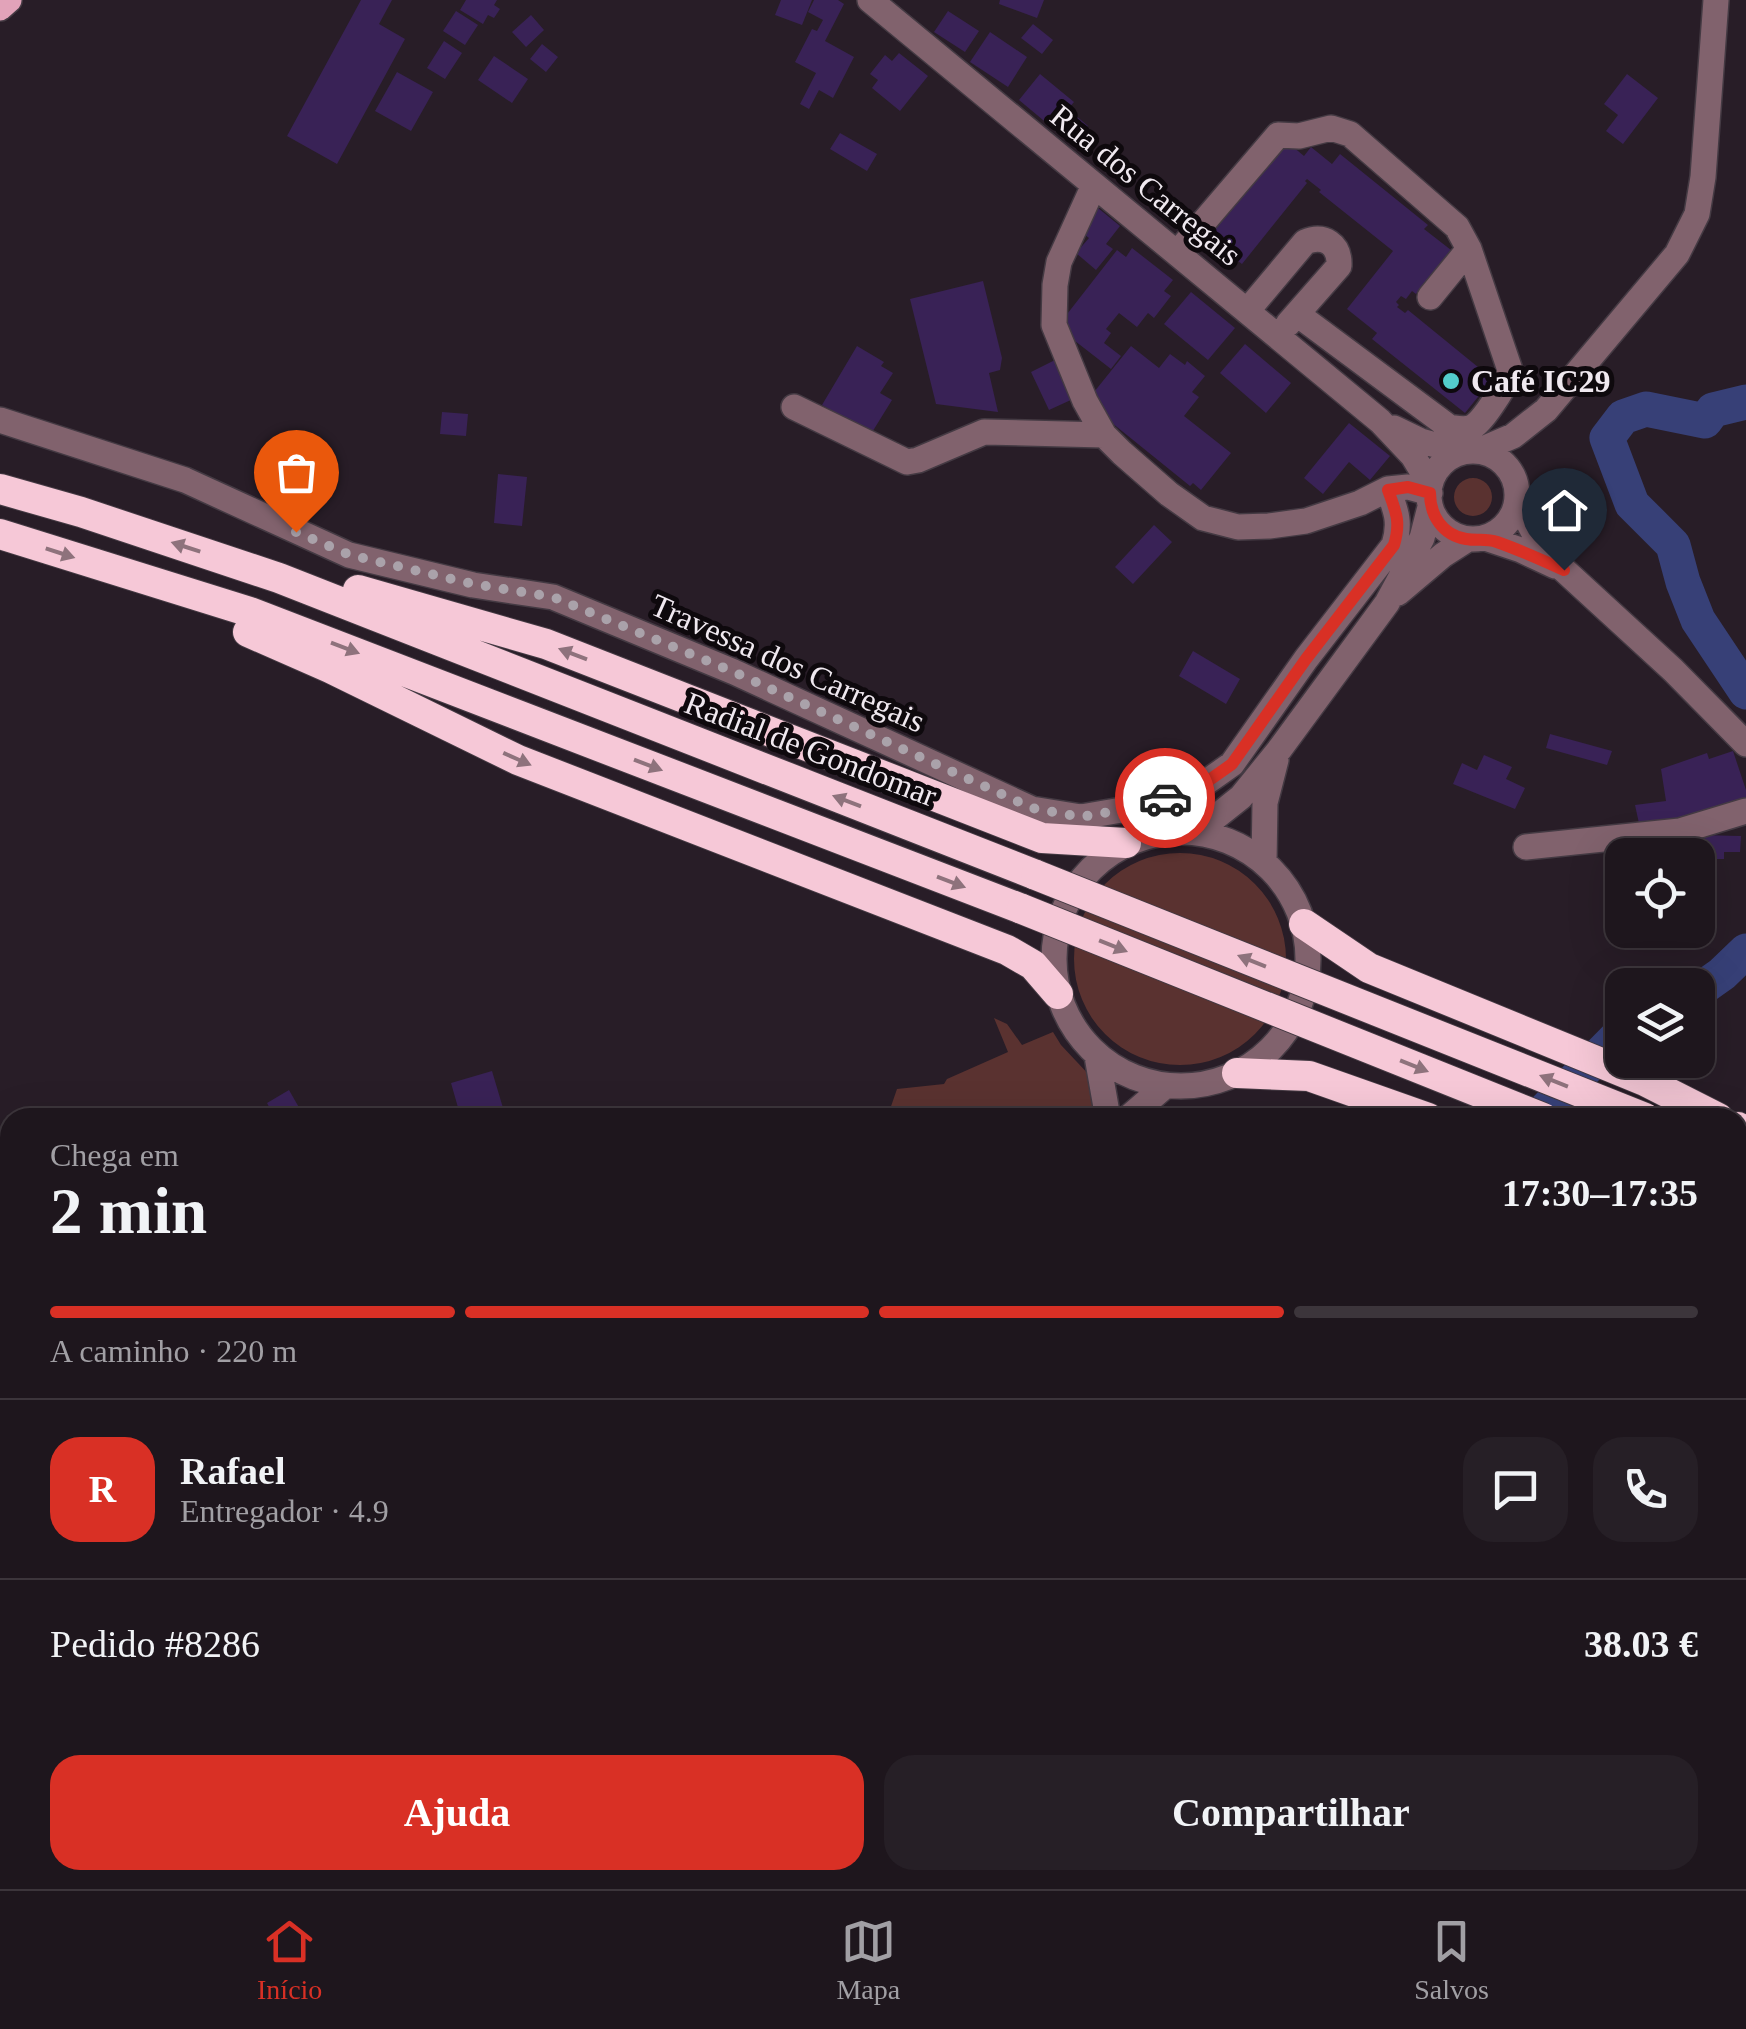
<!DOCTYPE html>
<html lang="pt">
<meta charset="utf-8">
<style>
:root{--surface:#1e161d;--page:#261f26;--text:#f1f3f6;--muted:#a19fa4;--line:#3c353b;--accent:#d93025}
body{margin:0;font-family:Georgia,serif;background:var(--page);color:var(--text);height:100vh;display:flex;flex-direction:column;font-size:38px;white-space:nowrap}
*{box-sizing:border-box;margin:0}
p{font-size:32px;color:var(--muted)}
.icon{flex:none;width:55px;height:55px;fill:none;stroke:currentColor;stroke-width:2;stroke-linecap:round;stroke-linejoin:round}
.map{position:relative;flex:1;overflow:hidden}
.panel{position:absolute;left:0px;top:1108px;width:1748px;height:782px;display:flex;flex-direction:column;background:var(--surface);border-radius:30px 30px 0 0;box-shadow:0 10px 40px #0002,0 0 0 2px var(--line)}
.panel>*{flex:none}
.buttons{position:absolute;left:1605px;top:838px;display:grid;gap:20px}
.buttons a{display:grid;place-items:center;width:110px;height:110px;border-radius:20px;background:var(--surface);box-shadow:0 10px 40px #0002,0 0 0 2px var(--line);font-size:50px}
.pin{position:absolute;display:grid;place-items:center;width:85px;height:85px;color:#fff;margin:-102px -42px;border-radius:50% 50% 50% 0;rotate:-45deg;box-shadow:0 0 10px #0007}
.pin .icon{rotate:45deg}
.courier{position:absolute;display:grid;place-items:center;width:100px;height:100px;margin:-50px;border:8px solid #d93025;border-radius:50%;background:#fff;color:#222;box-shadow:0 2px 12px #0007}
.headline em{font-style:normal;font-weight:600}
.headline div{display:flex;flex-direction:column-reverse}
.headline{display:flex;align-items:center;justify-content:space-between;height:170px;padding:0 50px}
h1{font-size:65px;font-weight:600;line-height:75px}
.bar{display:grid;grid-template-columns:repeat(4,1fr);gap:15px 10px;align-content:center;height:120px;padding:0 50px}
.bar i{height:12px;border-radius:8px;background:var(--line)}
.bar .active{background:var(--accent)}
.bar p{grid-column:span 4}
.line{display:flex;align-items:center;gap:25px;padding:0 50px;border-top:2px solid var(--line)}
.line div{flex:1}
.round{display:grid;place-items:center;flex:none;width:105px;height:105px;border-radius:30px;background:var(--page)}
.cta{display:flex;gap:20px;margin-top:auto;padding:20px 50px}
.cta a{flex:1;height:115px;border-radius:30px;background:var(--accent);color:#fff;font-size:40px;font-weight:600;line-height:115px;text-align:center}
.cta a+a{background:var(--page);color:var(--text)}
.menu{display:flex;justify-content:space-around;align-items:center;height:140px;border-top:2px solid var(--line);background:var(--surface);font-size:28px;color:var(--muted)}
.menu a{display:grid;justify-items:center;gap:5px}
.menu .active{color:var(--accent)}
.map>svg:first-child{display:block}
.green{fill:#5a3230}
.lines{fill:none;stroke-linecap:round;stroke-linejoin:round}
.river{stroke:#374077;stroke-width:35}
.building{fill:#392256}
.minor-casing{stroke:#443a43;stroke-width:28}
.major-casing{stroke:#443a43;stroke-width:28}
.highway-casing{stroke:#443a43;stroke-width:32}
.minor{stroke:#81626d;stroke-width:25}
.major{stroke:#e2a3b9;stroke-width:25}
.highway{stroke:#f6c8d7;stroke-width:30}
.highway-bridge-casing{stroke:#443a43;stroke-width:32;stroke-linecap:butt}
.highway-bridge{stroke:#f6c8d7;stroke-width:30}
.oneway{fill:#8e727c}
.done{stroke:#aaa2aa;stroke-width:10;stroke-dasharray:0 18}
.route{stroke:#d93025;stroke-width:12}
.poi-dot{fill:#53cdcb;stroke:#0e090d;stroke-width:4}
.labels{text-anchor:middle;dominant-baseline:central;stroke-width:10;stroke-linejoin:round;paint-order:stroke}
.street-label{font-size:32px;fill:#f0e9f0;stroke:#0e090d}
.poi-label{font-size:32px;font-weight:bold;fill:#f0e9f0;stroke:#0e090d;text-anchor:start}
</style>
<div class="map">
<svg width="1746" height="1889" viewBox="0 0 1746 1889">
<rect width="100%" height="100%" fill="#281d27"/>
<path class="green" d="M1454 497a19 19 0 1 1 38 0a19 19 0 1 1-38 0Z
M1074 959a106 106 0 1 1 212 0a106 106 0 1 1-212 0Z
M994,1018L1007,1024L1022,1045L1053,1032L1061,1045L1092,1078L1116,1087L1097,1117L887,1118L897,1089L944,1084L947,1079L1008,1052Z
M1746,1767V1889H1626V1880H1738V1774Z"/>
<g class="lines">
<path class="river" d="M1746,402L1713,410L1705,421L1646,409L1623,417L1607,438L1632,504L1673,545L1683,582L1698,620L1746,692
M1698,991L1722,974L1746,951
M1537,1118L1616,1038L1622,1035
M1650,1889L1660,1880"/>
</g>
<path class="building" d="M361,0H392L379,24L405,39L337,164L287,136Z
M466,0H497L494,5L500,9L494,18L488,15L483,24L460,10Z
M781,0H812L802,25L775,15Z
M814,0H838L844,4L825,41L854,57L833,98L819,90L809,109L800,104L816,73L795,62L812,29L817,31L823,20L808,12Z
M1000,0H1044L1037,18L999,4Z
M456,11L478,25L465,45L443,31Z
M948,11L979,31L965,52L934,32Z
M531,15L544,30L526,47L512,32Z
M1033,24L1053,40L1042,54L1021,38Z
M990,32L1027,57L1008,87L970,62Z
M444,41L462,53L445,79L427,68Z
M542,44L558,57L546,72L530,59Z
M899,53L928,76L900,111L872,88L878,80L870,74L885,55L892,61Z
M494,56L528,79L512,103L478,80Z
M397,72L433,92L411,131L375,111Z
M1040,74L1074,102L1068,109L1088,126L1073,145L1019,100Z
M1627,74L1658,98L1623,144L1606,131L1618,115L1604,104Z
M840,133L877,154L867,171L830,149Z
M1286,141L1304,156L1311,147L1332,164L1340,154L1428,225L1424,229L1451,250L1416,294L1412,291L1406,299L1401,296L1396,302L1399,305L1397,307L1405,313L1408,310L1489,376L1487,379L1490,382L1465,413L1372,339L1377,333L1347,309L1393,251L1319,192L1321,190L1307,179L1305,181L1307,183L1242,264L1210,239L1214,234L1212,233Z
M1098,208L1120,226L1106,244L1113,249L1096,270L1076,253L1089,238L1080,231Z
M1132,248L1173,280L1164,291L1171,296L1154,318L1148,313L1137,327L1119,313L1106,329L1111,333L1104,343L1121,356L1111,369L1057,327L1117,250L1126,257Z
M983,281L1002,358L1000,370L989,373L998,412L936,404L910,299Z
M1191,292L1235,328L1208,360L1164,324Z
M1245,344L1291,383L1266,413L1220,373Z
M857,346L884,362L881,366L893,373L880,393L892,400L871,434L822,405Z
M1131,346L1159,368L1170,354L1185,365L1187,361L1205,376L1192,392L1199,397L1184,416L1231,453L1201,490L1193,483L1190,486L1086,402Z
M1055,360L1073,399L1049,410L1031,372Z
M442,412L468,414L466,436L440,434Z
M1349,423L1390,456L1370,480L1349,462L1323,494L1304,478Z
M498,474L527,477L522,526L494,523Z
M1154,525L1172,542L1133,584L1115,567Z
M1193,651L1240,679L1226,704L1179,676Z
M1550,734L1612,751L1607,765L1546,748Z
M1733,751L1746,790V805L1640,828L1635,805L1666,801L1661,769L1707,753L1709,759Z
M1484,755L1512,767L1506,779L1525,788L1515,809L1453,784L1462,763L1477,770Z
M1697,835L1741,836L1740,852H1724V859H1698Z
M492,1071L506,1118H461L451,1083Z
M289,1090L305,1118H275L267,1103Z
M568,1880H616L608,1889H560Z
M1566,1880H1613L1615,1889H1547L1546,1885Z"/>
<g class="lines">
<g class="minor-casing">
<path id="minor" d="M870,0L1380,421L1413,456L1430,484
M1094,185L1059,262L1055,285L1054,325L1085,401L1104,435L1122,453L1169,494L1203,518L1238,527L1269,526L1306,521L1360,503L1388,489L1408,487L1430,493
M1178,252L1278,135L1299,136L1331,128L1350,134L1457,227L1469,249L1510,370C1508,383 1484,419 1474,426C1466,431 1457,428 1449,427L1297,314
M1430,297L1469,249
M1248,310L1305,242C1324,234 1340,244 1339,266L1288,324
M794,407L907,462L918,460L984,432L1104,435
M0,420L185,480L349,555L473,585L553,597L734,672L1032,809L1081,817L1139,807L1198,788L1232,764L1306,659L1394,545C1401,522 1396,511 1388,489
M1394,428L1421,441L1461,452
M1478,451L1513,436L1546,410L1677,254L1697,214L1703,177L1716,0
M1429 495a44 44 0 1 1 88 0a44 44 0 1 1-88 0Z
M1517,501L1535,535L1564,570L1673,670L1746,744
M1485,538L1521,550L1555,566
M1398,593L1443,555L1468,539
M1054 959a127 127 0 1 1 254 0a127 127 0 1 1-254 0Z
M1197,832L1241,797L1279,750L1387,603L1422,538L1430,507
M1526,847L1680,831L1746,811
M1264,862L1265,803L1276,760
M1097,1056L1106,1107V1118
M1128,1118L1165,1086
M0,1245H10
M1711,1880L1720,1889"/>
</g>
<g class="major-casing">
<path id="major" d="M0,8L9,0"/>
</g>
<g class="highway-casing">
<path id="highway" d="M0,489L81,512L279,578L1036,875
M0,534L250,612L1022,909
M358,590L546,644L1042,838L1126,843
M248,632L330,668L518,760L1007,950L1033,965L1058,994
M1304,924L1369,968L1645,1081L1718,1118
M1237,1073L1309,1076L1428,1118
M1738,1127L1746,1132
M1738,1154L1746,1158
M1738,1195L1746,1198
M1738,1222L1746,1224"/>
</g>
<use href="#minor" class="minor"/>
<use href="#major" class="major"/>
<use href="#highway" class="highway"/>
<g class="highway-bridge-casing">
<path id="highway-bridge" d="M1036,875L1645,1118
M1022,909L1543,1118"/>
</g>
<use href="#highway-bridge" class="highway-bridge"/>
</g>
<defs><path id="oneway-solid" d="M-6-.8H1V-3.2L6.5 0L1 3.2V.8H-6Z" transform="scale(2.5)"/></defs>
<g class="oneway">
<use href="#oneway-solid" transform="translate(186 547) rotate(-162)"/>
<use href="#oneway-solid" transform="translate(60 553) rotate(18)"/>
<use href="#oneway-solid" transform="translate(345 648) rotate(21)"/>
<use href="#oneway-solid" transform="translate(573 654) rotate(-159)"/>
<use href="#oneway-solid" transform="translate(517 759) rotate(24)"/>
<use href="#oneway-solid" transform="translate(648 765) rotate(21)"/>
<use href="#oneway-solid" transform="translate(847 801) rotate(-159)"/>
<use href="#oneway-solid" transform="translate(951 882) rotate(21)"/>
<use href="#oneway-solid" transform="translate(1113 946) rotate(22)"/>
<use href="#oneway-solid" transform="translate(1252 961) rotate(-158)"/>
<use href="#oneway-solid" transform="translate(1414 1066) rotate(22)"/>
<use href="#oneway-solid" transform="translate(1554 1081) rotate(-158)"/>
</g>
<g class="lines">
<path class="done" d="M296,532L350,555L473,584L553,597L734,672L1032,808L1081,817L1138,807L1165,798"/>
<path class="route" d="M1165,798L1198,788L1232,764L1306,659L1394,545C1401,522 1396,512 1388,490L1408,487L1430,493C1430,515 1442,535 1466,539C1477,541 1486,538 1497,542C1520,550 1542,560 1564,570"/>
</g>
<circle class="poi-dot" cx="1451" cy="381" r="10"/>
<g class="labels">
<g class="street-label">
<text transform="translate(1146 185) rotate(39)">Rua dos Carregais</text>
<text transform="translate(788 663) rotate(24)">Travessa dos Carregais</text>
<text transform="translate(811 749) rotate(21)">Radial de Gondomar</text>
</g>
<g class="poi-label">
<text x="1471" y="381">Café IC29</text>
</g>
</g>
</svg>
<div class="buttons">
<a><svg class="icon" aria-label="locate" viewBox="0 0 24 24"><circle cx="12" cy="12" r="6"/><path d="M12 2v4M12 18v4M2 12h4M18 12h4"/></svg></a>
<a><svg class="icon" aria-label="layers" viewBox="0 0 24 24"><path d="M12 4l9 5-9 5-9-5zM3 14l9 5 9-5"/></svg></a>
</div>
<div class="pin" style="left:296px;top:532px;background:#ea580c"><svg class="icon" aria-label="bag" viewBox="0 0 24 24"><path d="M5 8h14l-1 12H6zM9 8a3 3 0 0 1 6 0"/></svg></div>
<div class="pin" style="left:1564px;top:570px;background:#1f2937"><svg class="icon" aria-label="home" viewBox="0 0 24 24"><path d="M3 11l9-7 9 7M6 9v11h12V9"/></svg></div>
<div class="courier" style="left:1165px;top:798px"><svg class="icon" aria-label="car" viewBox="0 0 24 24"><path d="M5 17H2v-5l4-1 3-4h7l3 4 3 1v5h-3M9 17h6M6 11h13"/><circle cx="7" cy="17" r="2"/><circle cx="17" cy="17" r="2"/></svg></div>
<section class="panel">
<div class="headline"><div><h1>2 min</h1><p>Chega em</p></div><em>17:30–17:35</em></div>
<div class="bar"><i class="active"></i><i class="active"></i><i class="active"></i><i></i><p>A caminho · 220 m</p></div>
<div class="line" style="height:180px"><b class="round" style="background:var(--accent);color:#fff">R</b><div><b>Rafael</b><p>Entregador · 4.9</p></div><a class="round"><svg class="icon" aria-label="chat" viewBox="0 0 24 24"><path d="M4 5h16v11H9l-5 4z"/></svg></a><a class="round"><svg class="icon" aria-label="phone" viewBox="0 0 24 24"><path d="M5 4h4l2 5-3 2q2 4 5 5l2-3 5 2v4C11 20 4 13 5 4z"/></svg></a></div>
<div class="line" style="height:130px"><div>Pedido #8286</div><b>38.03 €</b></div>
<div class="cta"><a>Ajuda</a><a>Compartilhar</a></div>
</section>
</div>
<nav class="menu">
<a class="active"><svg class="icon" aria-label="home" viewBox="0 0 24 24"><path d="M3 11l9-7 9 7M6 9v11h12V9"/></svg>Início</a>
<a><svg class="icon" aria-label="map" viewBox="0 0 24 24"><path d="M3 6l6-2 6 2 6-2v14l-6 2-6-2-6 2zM9 4v14M15 6v14"/></svg>Mapa</a>
<a><svg class="icon" aria-label="saved" viewBox="0 0 24 24"><path d="M7 4h10v16l-5-4-5 4z"/></svg>Salvos</a>
</nav>
